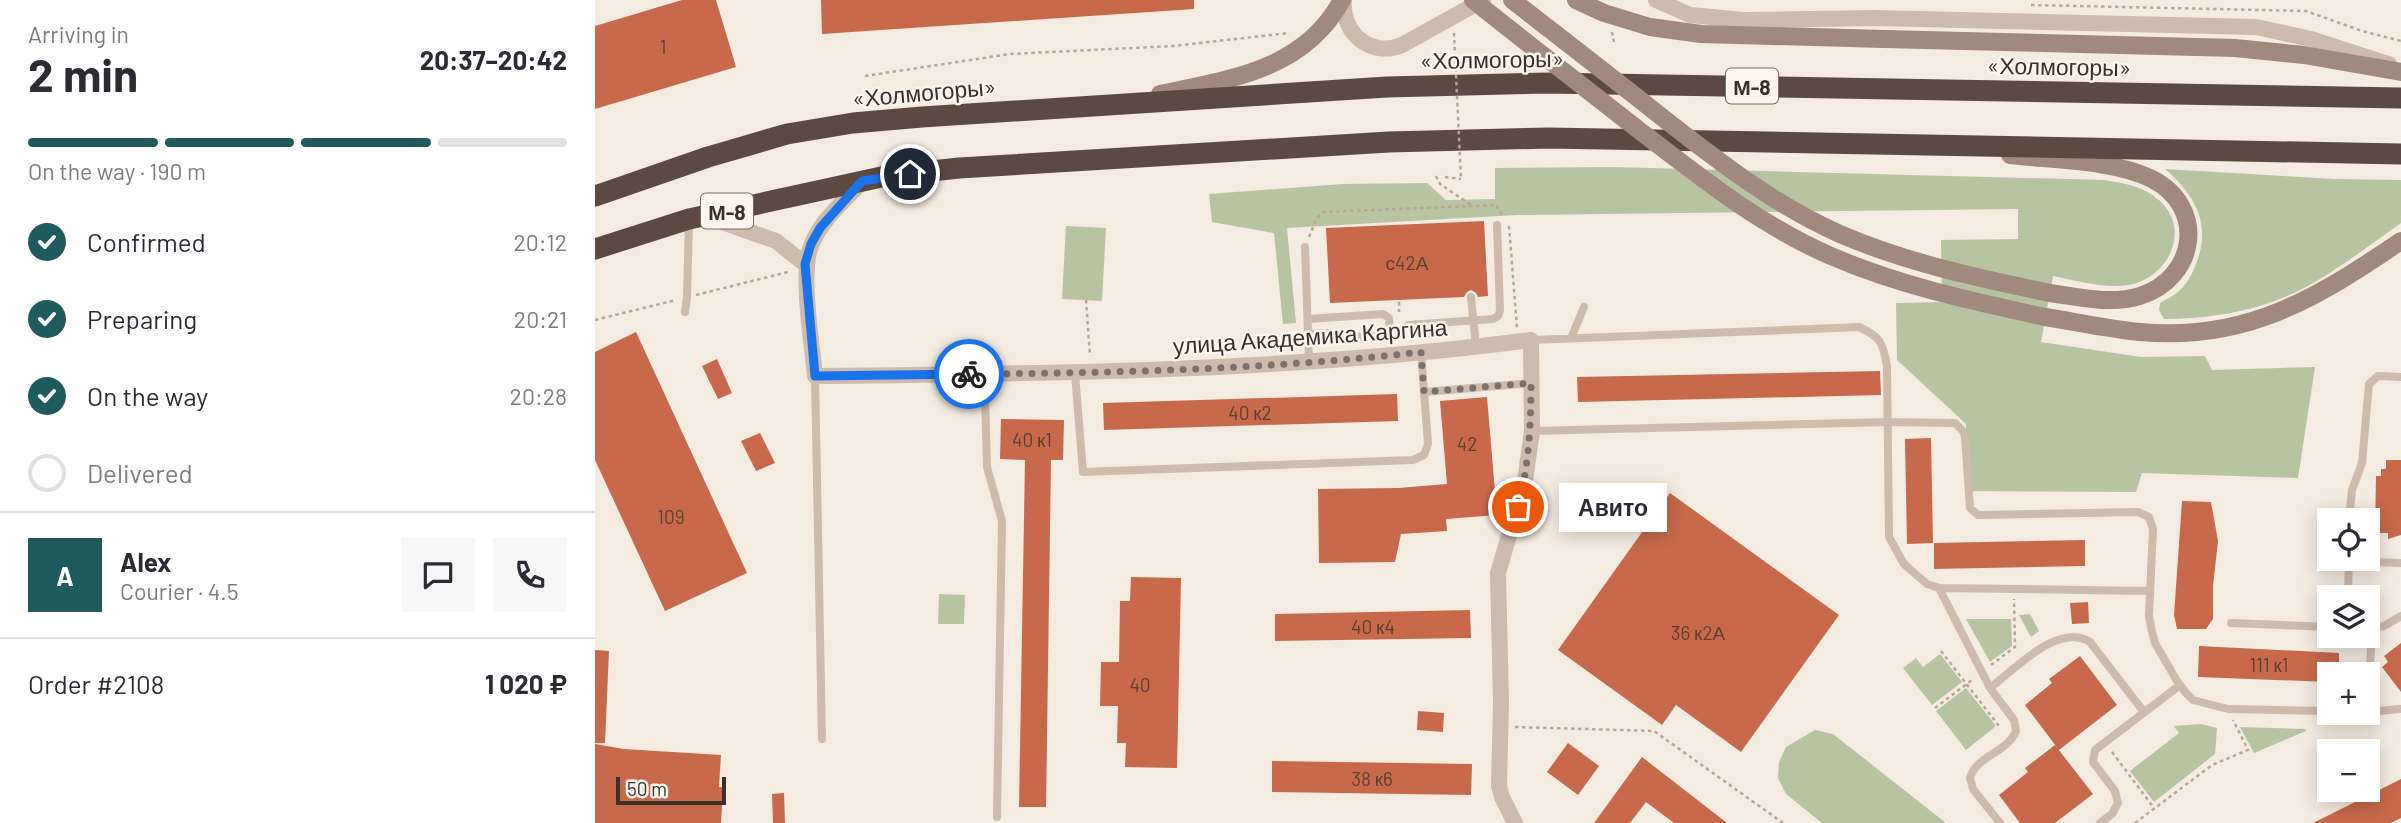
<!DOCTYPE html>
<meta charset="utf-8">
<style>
:root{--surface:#fff;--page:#f7f7f7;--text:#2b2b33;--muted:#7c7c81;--line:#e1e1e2;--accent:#1f5a5e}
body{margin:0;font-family:Barlow,sans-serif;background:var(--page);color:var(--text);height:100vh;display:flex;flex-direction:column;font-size:26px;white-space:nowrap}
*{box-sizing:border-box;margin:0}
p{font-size:23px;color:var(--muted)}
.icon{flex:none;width:38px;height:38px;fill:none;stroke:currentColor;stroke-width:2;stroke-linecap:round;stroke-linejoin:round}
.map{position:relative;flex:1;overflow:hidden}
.side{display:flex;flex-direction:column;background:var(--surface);width:595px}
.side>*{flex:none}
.tools{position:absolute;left:1722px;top:508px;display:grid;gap:14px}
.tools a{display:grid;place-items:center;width:63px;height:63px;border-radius:0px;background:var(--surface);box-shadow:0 4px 18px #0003;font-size:35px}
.scale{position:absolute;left:21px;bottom:18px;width:110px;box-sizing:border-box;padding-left:7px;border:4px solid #3b302b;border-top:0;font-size:19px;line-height:24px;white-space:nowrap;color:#3b302b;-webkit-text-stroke:5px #fbf5ee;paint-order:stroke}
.pin{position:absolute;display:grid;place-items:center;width:60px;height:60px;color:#fff;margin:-30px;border:4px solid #fff;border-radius:50%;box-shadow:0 2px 7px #0007}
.courier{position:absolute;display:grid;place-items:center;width:70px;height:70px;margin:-35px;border:5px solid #1a73e8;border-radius:50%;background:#fff;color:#222;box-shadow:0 2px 9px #0007}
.bubble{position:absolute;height:49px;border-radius:0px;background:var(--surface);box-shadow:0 4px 18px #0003;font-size:23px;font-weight:700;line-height:49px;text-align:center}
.overview em{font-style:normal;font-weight:700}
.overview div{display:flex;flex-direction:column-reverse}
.overview{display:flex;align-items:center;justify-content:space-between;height:119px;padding:0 28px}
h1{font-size:46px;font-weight:700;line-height:52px}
.bar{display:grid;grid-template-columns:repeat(4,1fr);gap:10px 7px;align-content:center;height:84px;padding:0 28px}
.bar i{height:9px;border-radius:5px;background:var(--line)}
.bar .on{background:var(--accent)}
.bar p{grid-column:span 4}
.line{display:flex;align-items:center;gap:18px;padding:0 28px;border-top:2px solid var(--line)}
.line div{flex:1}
.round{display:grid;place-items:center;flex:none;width:74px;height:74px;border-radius:0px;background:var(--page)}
ol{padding:0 28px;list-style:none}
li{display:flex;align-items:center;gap:21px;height:77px}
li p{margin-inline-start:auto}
li .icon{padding:7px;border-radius:50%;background:var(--accent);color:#fff;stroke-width:4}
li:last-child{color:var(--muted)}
li i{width:38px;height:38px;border:4px solid var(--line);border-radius:50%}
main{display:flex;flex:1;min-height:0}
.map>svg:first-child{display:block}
.green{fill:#b8c4a0}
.building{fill:#c8694b}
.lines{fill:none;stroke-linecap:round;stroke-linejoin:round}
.path{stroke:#b9a596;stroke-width:2.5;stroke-dasharray:3.5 3.5;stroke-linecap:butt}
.lane{stroke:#cdbbac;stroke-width:8}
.street{stroke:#cdbbac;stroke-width:16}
.secondary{stroke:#a18a7d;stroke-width:18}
.highway{stroke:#5c4a42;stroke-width:21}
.path-bridge{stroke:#b9a596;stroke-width:2.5;stroke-dasharray:3.5 3.5;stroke-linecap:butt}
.secondary-bridge{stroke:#a18a7d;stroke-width:18}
.done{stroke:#7c716b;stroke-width:7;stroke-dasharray:0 12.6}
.route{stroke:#1a73e8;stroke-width:9}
.labels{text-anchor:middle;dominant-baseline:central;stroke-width:5;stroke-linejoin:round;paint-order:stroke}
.number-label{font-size:19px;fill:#5e3e33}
.shield{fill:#fbf5ee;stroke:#756b66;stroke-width:2}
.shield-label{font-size:21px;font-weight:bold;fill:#3b302b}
.street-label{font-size:23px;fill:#3b302b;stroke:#fbf5ee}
</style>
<main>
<section class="side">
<div class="overview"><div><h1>2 min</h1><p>Arriving in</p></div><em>20:37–20:42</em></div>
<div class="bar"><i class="on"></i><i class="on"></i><i class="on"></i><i></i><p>On the way · 190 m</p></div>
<ol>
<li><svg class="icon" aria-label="check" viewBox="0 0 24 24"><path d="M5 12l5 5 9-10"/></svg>Confirmed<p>20:12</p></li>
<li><svg class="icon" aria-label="check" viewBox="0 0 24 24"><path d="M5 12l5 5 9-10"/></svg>Preparing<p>20:21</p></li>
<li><svg class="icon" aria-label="check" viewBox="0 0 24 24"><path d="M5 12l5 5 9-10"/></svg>On the way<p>20:28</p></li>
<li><i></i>Delivered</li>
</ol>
<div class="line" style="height:126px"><b class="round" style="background:var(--accent);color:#fff">A</b><div><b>Alex</b><p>Courier · 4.5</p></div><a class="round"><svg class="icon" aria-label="chat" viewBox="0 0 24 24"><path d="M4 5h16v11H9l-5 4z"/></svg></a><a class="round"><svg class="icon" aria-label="phone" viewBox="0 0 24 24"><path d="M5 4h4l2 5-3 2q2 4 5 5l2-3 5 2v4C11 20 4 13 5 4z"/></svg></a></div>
<div class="line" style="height:91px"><div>Order #2108</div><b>1 020 ₽</b></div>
</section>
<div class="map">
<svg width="1806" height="823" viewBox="0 0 1806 823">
<rect width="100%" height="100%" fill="#f4ebe1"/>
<path class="green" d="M1017,167L1509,180C1529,183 1548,186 1564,200C1596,228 1575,275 1538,284C1512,290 1484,281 1458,276L1446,342L1546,357L1610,356L1617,370L1720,367L1703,478L1547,473L1541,492L1371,491V424L1302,360L1301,303L1347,302L1346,240L1423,239V209L922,215L692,228L701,323L688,324L679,233L617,222L614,194L748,184L832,183L851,200L900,199V168Z
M1570,169L1739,179L1806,180V223C1775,245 1744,269 1711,287C1668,310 1617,319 1569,319L1564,310L1565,303C1571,299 1579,296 1584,291C1591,285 1598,273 1601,264C1617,224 1600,195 1570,169Z
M471,226L511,228L507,301L467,299Z
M344,594L370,595L369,624H343Z
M1435,614L1444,631L1436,637L1424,615Z
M1371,619H1416L1417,646L1395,662Z
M1345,654L1367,682L1337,705L1308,668L1321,658L1328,667Z
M1371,688L1401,726L1371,750L1341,711Z
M1606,724L1622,728L1620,754L1559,802L1535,771L1584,733L1579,726Z
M1645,727L1710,729L1711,731L1659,753Z
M1220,730L1238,734L1351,823H1227L1191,794L1183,778L1184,762L1191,747Z"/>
<path class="building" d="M87,0H121L141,67L0,109V26Z
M226,0H599V9L227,34Z
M889,221L893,296L883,297L881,293L876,290L872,292L869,297L735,303L731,228Z
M41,332L152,573L70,611L0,460V352Z
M122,359L137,393L123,399L107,366Z
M1285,371L1286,395L983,402L982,377Z
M802,394L803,421L509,430L508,403Z
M892,397L902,515L851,519L852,531L806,534L800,562L724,563L723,489L803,488L852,484L845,401Z
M406,419L469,420L468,460H456L451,807H424L430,460L405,459Z
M165,433L180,463L161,471L146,441Z
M1336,438L1338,543L1312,544L1310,439Z
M1791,460H1806V535L1793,539V533H1780L1781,476H1786V469H1791Z
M1075,493L1244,615L1146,752L1081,705L1067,725L963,650Z
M1587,501L1616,502L1623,541L1618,586V619L1611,629H1582L1579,615Z
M1490,540V566L1339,569V543Z
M536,577L586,578L582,768L530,767L531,743H522L523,706H505L506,662H524L525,601H535Z
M1493,602L1494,623L1477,624L1475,603Z
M875,610L876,638L680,641V614Z
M1806,643V692L1787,667L1793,662L1789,656Z
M1604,646L1744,653V674H1734V682L1603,677Z
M0,650L14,651L10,743H0Z
M1485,656L1522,705L1464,750L1430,705L1457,683L1454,679Z
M823,711L849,713L848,732L822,730Z
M973,743L1004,766L983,795L952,772Z
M0,744L29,749L126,755L124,787H128L126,823H0Z
M1460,745L1498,794L1460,823H1425L1404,795L1433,772L1430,768Z
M1047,757L1132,823H1079L1051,802L1035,823H999Z
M677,761L877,764L876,795L677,792Z
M1806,779V818L1796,823H1718Z
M189,793L190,823H178L177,794Z"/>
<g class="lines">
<path class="path" d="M1436,5L1711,11L1767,31L1806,41
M1017,32L1019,42
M270,76L415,54L578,46L694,33
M841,176L845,184L876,205
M850,177L866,179
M914,226L922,328
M714,237L722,218L729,212L901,205L907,215
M101,295L193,272
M491,300L495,356
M804,302V312
M0,320L81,300
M1346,651L1404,726
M1396,665L1420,647L1419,599
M1340,708L1377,680
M920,727L1059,731L1188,823
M1517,752L1559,808
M1540,823L1617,765L1653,750L1638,720"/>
<path class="lane" d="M710,247L714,362
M876,297L881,346
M90,312L92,297L94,222
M713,319L788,314L794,318L795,330L790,335L742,338L733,333L713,334
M813,325L898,319L903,316L905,311L902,225
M976,338L989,307
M936,340L1264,327C1286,337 1288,343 1292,366L1294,537L1309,564L1332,584L1344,588L1554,591
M389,360L392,467L407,521L402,817
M480,374L488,472L818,460L829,455L833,444L826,352
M220,376L227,739
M829,392L936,383
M937,431L1293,422L1360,423L1368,431L1370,436L1375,508L1383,515L1543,512L1554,517L1558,529L1554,616L1557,632L1560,643L1582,681L1591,693L1598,700L1633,709L1734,711
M1754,520L1757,490L1767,463L1774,384L1783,376L1806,377
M1753,561L1806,563
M1344,588L1395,688
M1753,597L1754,558
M1636,623L1734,627
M1773,628H1777L1773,705
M1777,628L1789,626L1806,616
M1773,712L1806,709
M1405,823L1378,789L1375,778C1381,756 1413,752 1421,731L1419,720L1395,688C1420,669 1463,622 1495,642L1549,712
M1505,823L1517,814L1523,803L1520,791L1498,762L1500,750L1585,685"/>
<path class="street" d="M749,0C746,33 776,58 807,45L888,0
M1061,0L1095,15L1148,20L1280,18L1661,27L1716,39L1794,64
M267,182C249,201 225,221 216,246C205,273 217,343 220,376C459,374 698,371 936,340L937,431L930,481L903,573L906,703L904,786L907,797L920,823
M110,216L181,241L210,264"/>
<path class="secondary" d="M1289,39L1640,48L1709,55L1806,72
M565,94C636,79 709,70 747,0
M1415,155C1457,160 1520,160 1557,179C1612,207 1602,278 1545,296C1516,305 1483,297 1455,293
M1450,317C1482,322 1513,329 1545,332C1651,342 1722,298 1806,241"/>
<path class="highway" d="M0,196L113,157L192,134L258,123L327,117L792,87L953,83L1806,98
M0,249L94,219L291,176L364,168L794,142L954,138L1806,154"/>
<path class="path-bridge" d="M859,33L866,179"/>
<path class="secondary-bridge" d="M878,0C933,44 989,87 1045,131C1105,177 1166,226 1236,256C1305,286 1377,301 1450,317
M917,0C967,39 1018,78 1068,118C1123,161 1181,206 1245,234C1312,263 1383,278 1455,293
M981,0L1009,13L1055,27L1106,34L1289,39"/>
</g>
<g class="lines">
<path class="done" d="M374,374C525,373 676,369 826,352L829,392L936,383C936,425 934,465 923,507"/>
<path class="route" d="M315,174L267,181L225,228L216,244L210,264L220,376L374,374"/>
</g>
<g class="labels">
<g class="number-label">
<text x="68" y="46">1</text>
<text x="812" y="262">с42А</text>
<text x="655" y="412">40 к2</text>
<text x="437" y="439">40 к1</text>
<text x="872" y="443">42</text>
<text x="76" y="516">109</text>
<text x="778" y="626">40 к4</text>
<text x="1103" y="632">36 к2А</text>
<text x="1674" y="664">111 к1</text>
<text x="545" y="684">40</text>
<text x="777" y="778">38 к6</text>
</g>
<g class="shield">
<rect x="1131" y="68.5" width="52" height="35" rx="5"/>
<rect x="106" y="193.5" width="52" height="35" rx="5"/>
</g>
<g class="shield-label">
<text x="1157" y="86">М-8</text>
<text x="132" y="211">М-8</text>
</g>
<g class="street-label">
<text transform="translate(897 59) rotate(-1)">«Холмогоры»</text>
<text transform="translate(1464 66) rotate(1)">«Холмогоры»</text>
<text transform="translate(329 92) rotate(-5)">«Холмогоры»</text>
<text transform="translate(715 336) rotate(-4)">улица Академика Каргина</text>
</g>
</g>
</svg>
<div class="tools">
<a><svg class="icon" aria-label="locate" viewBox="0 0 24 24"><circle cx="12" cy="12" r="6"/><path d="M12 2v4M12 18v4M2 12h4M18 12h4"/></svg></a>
<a><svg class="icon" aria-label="layers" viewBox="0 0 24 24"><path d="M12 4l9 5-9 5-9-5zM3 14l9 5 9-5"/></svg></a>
<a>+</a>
<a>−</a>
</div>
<div class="scale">50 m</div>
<div class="pin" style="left:923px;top:507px;background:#ea580c"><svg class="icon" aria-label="bag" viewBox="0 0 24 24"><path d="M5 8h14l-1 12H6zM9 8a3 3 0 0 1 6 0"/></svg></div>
<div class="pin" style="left:315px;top:174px;background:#1f2937"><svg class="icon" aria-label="home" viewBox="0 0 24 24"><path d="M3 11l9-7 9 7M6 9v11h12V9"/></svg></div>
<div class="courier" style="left:374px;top:374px"><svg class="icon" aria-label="bike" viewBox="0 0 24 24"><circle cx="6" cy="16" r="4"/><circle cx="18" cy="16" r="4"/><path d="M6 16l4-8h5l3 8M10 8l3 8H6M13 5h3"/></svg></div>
<div class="bubble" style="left:964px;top:483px;width:108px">Авито</div>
</div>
</main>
